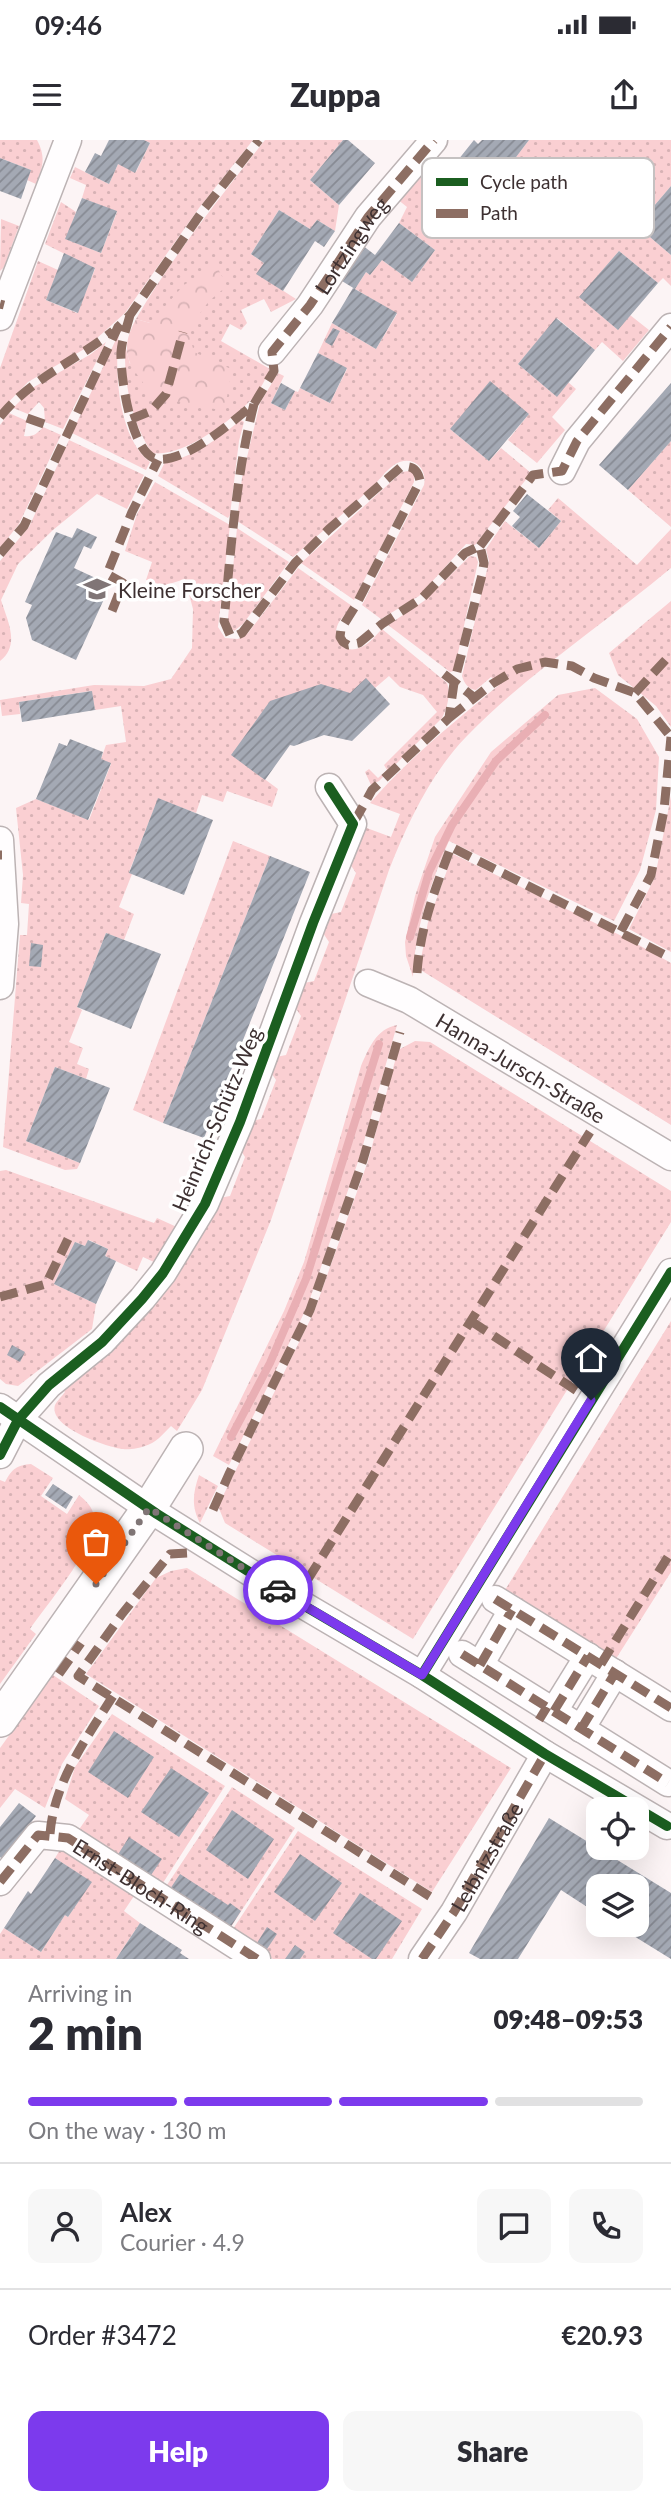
<!DOCTYPE html>
<meta charset="utf-8">
<style>
:root{--surface:#fff;--page:#f7f7f7;--text:#2b2b33;--muted:#7c7c81;--line:#e1e1e2;--accent:#7c3aed}
body{margin:0;font-family:Lato,sans-serif;background:var(--page);color:var(--text);height:100vh;display:flex;flex-direction:column;font-size:26px;white-space:nowrap}
*{box-sizing:border-box;margin:0}
p{font-size:23px;color:var(--muted)}
.icon{flex:none;width:38px;height:38px;fill:none;stroke:currentColor;stroke-width:2;stroke-linecap:round;stroke-linejoin:round}
.map{position:relative;height:1819px;overflow:hidden}
.drawer{display:flex;flex-direction:column;background:var(--surface);flex:1}
.drawer>*{flex:none}
.tools{position:absolute;left:586px;top:1657px;display:grid;gap:14px}
.tools a{display:grid;place-items:center;width:63px;height:63px;border-radius:14px;background:var(--surface);box-shadow:0 7px 28px #0002;font-size:35px}
.pin{position:absolute;display:grid;place-items:center;width:60px;height:60px;color:#fff;margin:-72px -30px;border-radius:50% 50% 50% 0;rotate:-45deg;box-shadow:0 0 7px #0007}
.pin .icon{rotate:45deg}
.courier{position:absolute;display:grid;place-items:center;width:70px;height:70px;margin:-35px;border:5px solid #7c3aed;border-radius:50%;background:#fff;color:#222;box-shadow:0 2px 9px #0007}
.head em{font-style:normal;font-weight:800}
.head div{display:flex;flex-direction:column-reverse}
.head{display:flex;align-items:center;justify-content:space-between;height:119px;padding:0 28px}
h1{font-size:46px;font-weight:800;line-height:52px}
.bar{display:grid;grid-template-columns:repeat(4,1fr);gap:10px 7px;align-content:center;height:84px;padding:0 28px}
.bar i{height:9px;border-radius:5px;background:var(--line)}
.bar .selected{background:var(--accent)}
.bar p{grid-column:span 4}
.line{display:flex;align-items:center;gap:18px;padding:0 28px;border-top:2px solid var(--line)}
.line div{flex:1}
.round{display:grid;place-items:center;flex:none;width:74px;height:74px;border-radius:14px;background:var(--page)}
.primary-button{display:flex;gap:14px;margin-top:auto;padding:14px 28px}
.primary-button a{flex:1;height:80px;border-radius:14px;background:var(--accent);color:#fff;font-size:28px;font-weight:800;line-height:80px;text-align:center}
.primary-button a+a{background:var(--page);color:var(--text)}
.status{display:flex;justify-content:space-between;align-items:center;height:49px;padding:0 35px;background:var(--surface);direction:ltr}
.status svg{height:19px;fill:currentColor}
header{display:flex;justify-content:space-between;align-items:center;height:91px;padding:0 28px;background:var(--surface);font-size:32px;font-weight:800}
.map>svg:first-child{display:block}
.grass{fill:url(#grass-dots)}
.forest{fill:url(#forest-crowns)}
.lines{fill:none;stroke-linecap:round;stroke-linejoin:round}
.stream{stroke:#e9afb4;stroke-width:8}
.building{fill:url(#building-hatch)}
.minor-casing{stroke:#bcb3b4;stroke-width:29}
.major-casing{stroke:#bcb3b4;stroke-width:36}
.minor{stroke:#fffdfe;stroke-width:26}
.major{stroke:#fffdfe;stroke-width:33}
.quiet{stroke:#8d6e63;stroke-width:9;stroke-dasharray:18 9;stroke-linecap:butt}
.cycleway-casing{stroke:#fff;stroke-width:15}
.cycleway{stroke:#1b5e20;stroke-width:10}
.done{stroke:#807576;stroke-width:7;stroke-dasharray:0 12.6}
.route{stroke:#7c3aed;stroke-width:9}
.labels{text-anchor:middle;dominant-baseline:central;stroke-width:7;stroke-linejoin:round;paint-order:stroke}
.street-label{font-size:21px;fill:#3d3031;stroke:#fff}
.poi-label{font-size:21px;fill:#3d3031;stroke:#fff;text-anchor:start}
.key{fill:#fff;stroke:#c5c1c1;stroke-width:2}
.key-label{font-size:19px;fill:#3d3031}
</style>
<div class="status"><b>09:46</b><svg viewBox="0 0 49 12"><path d="M0 12V9h3v3zM5 12V6h3v6zM10 12V3h3v9zM15 12V0h3v12zM26 1h20v11H26zM47 4h2v5h-2z"/></svg></div>
<header><svg class="icon" aria-label="menu" viewBox="0 0 24 24"><path d="M4 6h16M4 12h16M4 18h16"/></svg>Zuppa<svg class="icon" aria-label="share" viewBox="0 0 24 24"><path d="M12 15V3M7 8l5-5 5 5M5 13v7h14v-7"/></svg></header>
<div class="map">
<svg width="671" height="1819" viewBox="0 0 671 1819">
<defs>
<pattern id="grass-dots" width="8" height="8" patternUnits="userSpaceOnUse" patternTransform="scale(1.75)"><rect width="8" height="8" fill="#facfd2"/><path d="M2 2h.1M6 6h.1" fill="none" stroke="#d7b2b5" stroke-width="1.8" stroke-linecap="round"/></pattern>
<pattern id="forest-crowns" width="20" height="18" patternUnits="userSpaceOnUse" patternTransform="scale(1.75)"><rect width="20" height="18" fill="#facfd2"/><path d="M2 6a3 3 0 1 1 6 0M12 15a3 3 0 1 1 6 0" fill="none" stroke="#d7b2b5"/></pattern>
<pattern id="building-hatch" width="6" height="6" patternUnits="userSpaceOnUse" patternTransform="scale(1.75)"><rect width="6" height="6" fill="#a4a9b4"/><path d="M-1 1l2-2M0 6l6-6M5 7l2-2" fill="none" stroke="#878a93"/></pattern>
</defs>
<rect width="100%" height="100%" fill="#fcf4f5"/>
<path class="grass" d="M0,0H37C46,17 43,27 36,44L27,40L31,30L0,18Z
M144,0H253L199,68L125,173L86,208L28,242L0,271V228L38,121L58,130L46,160L77,173L95,129L45,104L61,62L76,72L66,99L101,113L117,72L82,58L86,45L70,38L75,27L109,44L118,24L136,32L150,3Z
M265,0H343L310,40L339,65L335,91L317,80L310,89L279,70L251,114L264,123L257,134L296,159L271,172L264,159L241,170L247,183L241,190L230,184L221,201L270,229C265,240 259,253 250,261C229,282 182,318 152,313C131,281 124,243 125,205L130,224L150,183L136,179C173,115 220,58 265,0Z
M529,0H671V46L637,86L671,115V146L663,138L658,143L619,111L580,157L618,190L630,175L649,190L623,221L602,202L595,210L557,178L518,224L556,256L568,242L576,249L552,277L565,290L537,323L508,300L529,274L450,289L489,321L501,308L531,333L475,405L466,404L419,456L381,479L362,465L424,345C428,326 410,314 394,325C385,331 379,341 371,348C346,372 319,394 293,417L237,381L242,338L260,263L278,233L284,236L271,263L285,270L295,251L298,252L300,248L330,263L347,229L318,213L332,183L376,209L397,174L355,149L366,132L370,135L382,120L412,142L435,110L399,83L407,67L397,59L420,32L439,49L461,87L484,60L452,33L458,20L483,39L496,21L507,29Z
M1,79L19,86L4,127L0,131Z
M119,193C114,230 118,298 150,322L146,330L72,293Z
M106,202L63,289L45,282L44,268L39,262L28,274L13,268L34,247L91,214Z
M9,273L27,281L24,296C33,297 37,294 43,287L61,295L19,384L0,408V285Z
M241,280L244,282L239,301L230,375L228,378L158,336L165,322C195,317 217,299 241,280Z
M69,300L144,335L127,369L97,354L53,390L18,424L1,460C7,480 21,505 0,521V421L29,387Z
M671,301V387L628,350Z
M409,331L414,333V342L354,460L301,423L402,332Z
M155,342L230,385L218,487L225,498L238,499L248,493L298,428L352,466C348,472 341,478 338,484C332,497 340,512 356,509C367,507 375,496 382,489L447,543C451,555 447,568 442,578L379,641L371,645L365,632L369,629L378,638L387,630L384,625L437,572L423,555L400,547L389,536L375,548L350,553L232,615L278,649L272,667L227,651L223,662L202,655L196,673L158,659L129,732L132,734L119,767L134,774L124,800L106,793L77,867L82,870L69,902L83,908L77,924L89,929L86,939L55,927L26,1001L80,1023L77,1029L65,1030L3,1007L20,795H27L29,764L21,763L23,735L16,668L36,659L89,680L111,624L101,619L106,605L126,602L121,566L95,570L91,551L19,562L20,574L2,576L0,560L94,545L144,546L171,539L192,508L193,469L185,439L163,446L146,440L152,422L125,411L137,374Z
M558,358L637,425L671,389V428C603,485 528,533 466,597C431,633 407,684 389,730L271,1080L202,1250L177,1291L171,1286C163,1294 156,1303 145,1306C140,1308 129,1310 123,1309C107,1307 48,1287 55,1265C57,1261 62,1256 65,1252L62,1249L219,1058L230,1056L245,1017L240,1009L251,981L261,979L276,940L270,931L276,917L286,915L301,876L295,867L304,843L314,841L329,802L323,793L331,774L341,772L356,733L350,724L364,687L391,697L400,674L370,663C408,619 454,582 499,545L491,537L476,550C468,549 464,543 462,536L489,421L486,409L505,381L539,408L561,381L548,370Z
M237,388L289,422L243,484L234,491L228,484V478Z
M470,416L476,417L478,422L454,531L450,532L388,485L424,461Z
M671,461V587L656,566L618,535L609,513Z
M595,548L637,579L659,617L656,670L640,730L614,781L449,701C430,744 415,789 413,837L406,816L405,802L415,756L435,697L491,612L558,555Z
M671,656V812L629,789L655,737Z
M233,701L270,716L163,983L133,970Z
M453,714L628,799L671,823V985L419,829L428,782Z
M397,885L359,1019L307,1167L229,1325L213,1316L284,1171L304,1122L361,926C369,908 376,889 397,885Z
M415,901L430,902L671,1051V1082L413,1499L225,1383L218,1366L314,1172L368,1021L398,910Z
M6,1030L154,1083L157,1078L179,1088L156,1123L143,1117L137,1131L105,1116L108,1109L89,1100L85,1106L75,1102L54,1144L96,1164L92,1189L18,1246L6,1244L0,1239V1031Z
M671,1181V1432L612,1525L502,1455Z
M31,1324L53,1338L41,1356L67,1374L79,1355C86,1361 93,1367 94,1377C98,1405 47,1464 30,1489L36,1494L0,1544V1340L5,1342C12,1329 17,1325 31,1324Z
M199,1335L218,1346L200,1383C191,1366 193,1353 199,1335Z
M187,1428L511,1628L432,1752L86,1534L156,1438L171,1431Z
M53,1535L99,1566L62,1624L45,1668L15,1649L0,1668V1608Z
M112,1574L225,1646L161,1746L78,1691L89,1675L65,1659L75,1627Z
M232,1647L295,1688L229,1790L165,1748Z
M298,1691L422,1769L392,1819H273L231,1792Z
M63,1705L136,1753L124,1771L140,1783L116,1819H0V1794L4,1788L41,1812L65,1775L68,1777L91,1742L55,1718Z"/>
<path class="forest" d="M216,125L227,146L209,161L188,190L194,212L231,229L225,271L154,257C132,227 116,216 136,179L150,183L184,145Z"/>
<g class="lines">
<path class="stream" d="M410,797L429,732L452,685L496,621L545,575
M231,1297L270,1223L306,1139L379,904"/>
</g>
<path class="building" d="M109,0H144L150,3L135,33L118,24L109,44L85,32L95,13L101,16Z
M343,0H348L375,23L339,65L310,40Z
M474,0L478,4L482,0H529L507,29L496,21L483,39L458,20Z
M0,18L31,30L21,59L0,51Z
M671,46V115L637,86Z
M82,58L117,71L101,113L65,99Z
M279,70L310,89L317,80L335,91L324,107L315,101L283,151L256,134L264,123L251,114Z
M399,83L435,110L412,142L382,120L370,135L366,132L355,149L337,138L362,105L375,115Z
M619,111L658,143L618,190L579,157Z
M64,113L95,128L78,173L46,160Z
M353,148L397,173L376,209L332,183Z
M556,178L595,210L557,257L518,224Z
M333,188L340,191L332,206L325,202Z
M318,213L347,228L330,263L300,248Z
M490,241L529,274L489,321L450,289Z
M281,243L295,251L285,270L271,263Z
M671,243V301L628,350L599,325Z
M527,354L561,381L539,408L512,386L520,377L513,371Z
M77,388L97,397L91,409L84,406L74,428L102,441L96,453L105,457L76,520L32,500L26,478L32,465L25,462L56,392L72,398Z
M366,538L390,564L352,601L324,595L294,606L290,605L265,640L231,615L270,561L321,544L350,553Z
M92,551L95,570L22,582L19,562Z
M70,599L103,612L101,619L111,623L88,680L36,659L59,603L67,606Z
M158,658L213,680L184,755L129,733Z
M270,716L310,732L204,998L163,983Z
M106,793L161,814L131,889L77,867Z
M31,803L43,805L41,827L29,826Z
M55,927L110,948L80,1023L26,1001Z
M88,1100L108,1109L105,1116L116,1121L96,1164L54,1144L75,1102L85,1106Z
M12,1205L25,1212L20,1222L7,1215Z
M53,1344L73,1357L66,1369L45,1355Z
M114,1591L154,1617L128,1658L88,1632Z
M171,1628L209,1653L179,1697L141,1672Z
M19,1663L36,1676L2,1719L0,1717V1687Z
M232,1670L274,1699L248,1739L206,1710Z
M549,1678L671,1753V1819L616,1785H637V1746H598V1774L561,1750L518,1819H480L469,1813Z
M129,1697L162,1719L149,1738L117,1716Z
M300,1714L342,1743L315,1781L274,1752Z
M55,1718L92,1742L68,1777L65,1775L41,1812L4,1788L28,1751L31,1754Z
M180,1734L228,1765L230,1763L241,1771L230,1788L170,1749Z
M360,1753L402,1781L376,1819H372L333,1793Z
M140,1783L182,1810L180,1813L189,1819H116Z
M267,1787L277,1794L267,1809L257,1803Z
M295,1805L305,1812L300,1819H285Z"/>
<g class="lines">
<g class="minor-casing">
<g id="minor">
<path d="M0,177L68,0"/>
<path id="s1" d="M272,212L310,165L368,77L434,0"/>
<path d="M562,331L577,301L671,187"/>
<path d="M0,700L5,784L0,846"/>
<path id="s2" d="M368,843L409,860L671,1017"/>
<path d="M0,1267L157,1374L286,1455L422,1535L545,1614L667,1686"/>
<path d="M0,1315L18,1280L49,1245L102,1202L142,1159L163,1133L205,1064L240,982L313,783L353,684L329,647"/>
<path d="M495,1459L671,1568"/>
<path d="M462,1514L668,1643"/>
<path d="M480,1525L512,1470"/>
<path d="M422,1535L671,1132"/>
<path d="M554,1571L588,1516"/>
<path d="M581,1589L615,1533"/>
<path id="s3" d="M0,1742L38,1695L68,1698L257,1819"/>
<path id="s4" d="M422,1819L454,1772L545,1614"/>
</g>
</g>
<g class="major-casing">
<path id="major" d="M0,1580L149,1368L186,1309"/>
</g>
<use href="#minor" class="minor"/>
<use href="#major" class="major"/>
<path class="quiet" d="M0,164L4,165
M130,175C127,187 122,199 121,212C120,234 131,315 157,319C186,323 233,281 254,264C236,335 231,408 224,481L230,495L236,496L242,493L295,423L329,389L401,327C413,325 418,330 420,341L356,465L341,489L340,497L343,502L348,505L359,503L382,484L422,458L465,413L480,406L484,423L482,435L454,543L449,578L372,650L353,684
M254,264L274,231L272,212L310,165L368,77L434,0
M0,277C30,239 76,221 113,191
M27,278L44,284
M131,279L151,271L166,254L183,192
M480,406L533,335L562,331L577,301L671,187
M0,414L24,386L118,187L130,175L204,69L259,0
M112,471L123,443L107,434L132,372L158,320
M444,534L475,558
M635,553L671,514
M449,578L492,544L517,529L545,522L572,526L594,538L635,553L671,597
M0,715H2
M621,791L651,735L664,670L671,597
M417,833C420,788 435,749 451,707L671,818
M0,1157L46,1144L68,1099
M471,1181L577,1251
M213,1370L229,1334L310,1170L363,1020L400,892
M187,1413L170,1414L122,1474L78,1536L434,1759
M308,1439L590,992
M495,1459L671,1568
M462,1514L668,1643
M601,1524L671,1412
M480,1525L512,1470
M59,1534L81,1503
M554,1571L588,1516
M539,1580L547,1567
M581,1589L615,1533
M50,1694C54,1642 86,1599 113,1556
M0,1742L38,1695L68,1698L257,1819
M422,1819L454,1772L545,1614"/>
<g class="cycleway-casing">
<path id="cycleway" d="M0,1267L157,1374L286,1455L422,1535L545,1614L667,1686
M0,1315L18,1280L49,1245L102,1202L142,1159L163,1133L205,1064L240,982L313,783L353,684L329,647
M422,1535L671,1132"/>
</g>
<use href="#cycleway" class="cycleway"/>
</g>
<g class="lines">
<path class="done" d="M96,1444L149,1368L278,1450"/>
<path class="route" d="M278,1450L422,1535L591,1260"/>
</g>
<defs>
<g id="school-bare" transform="scale(2.1)"><path d="M0-5L7-2L0 1L-7-2ZM-4 1L0 2.5L4 1V4Q0 6-4 4Z" fill="#807576" stroke="#fff" stroke-width="2.5" paint-order="stroke"/></g>
</defs>
<g fill-rule="evenodd">
<use href="#school-bare" x="97" y="449"/>
</g>
<g class="labels">
<g class="street-label">
<text stroke="none"><textPath href="#s1" startOffset="133">Lortzingweg</textPath></text>
<text stroke="none"><textPath href="#s2" startOffset="175">Hanna-Jursch-Straße</textPath></text>
<text transform="translate(216 979) rotate(-67)">Heinrich-Schütz-Weg</text>
<text stroke="none"><textPath href="#s4" startOffset="121">Leibnizstraße</textPath></text>
<text stroke="none"><textPath href="#s3" startOffset="178">Ernst-Bloch-Ring</textPath></text>
</g>
<g class="poi-label">
<text x="118" y="449">Kleine Forscher</text>
</g>
</g>
<rect x="422" y="18" width="232" height="80" rx="10" class="key"/>
<rect x="436" y="38" width="32" height="8" fill="#1b5e20"/>
<rect x="436" y="69" width="32" height="9" fill="#8d6e63"/>
<g class="key-label">
<text x="480" y="49">Cycle path</text>
<text x="480" y="80">Path</text>
</g>
</svg>
<div class="tools">
<a><svg class="icon" aria-label="locate" viewBox="0 0 24 24"><circle cx="12" cy="12" r="6"/><path d="M12 2v4M12 18v4M2 12h4M18 12h4"/></svg></a>
<a><svg class="icon" aria-label="layers" viewBox="0 0 24 24"><path d="M12 4l9 5-9 5-9-5zM3 14l9 5 9-5"/></svg></a>
</div>
<div class="pin" style="left:96px;top:1444px;background:#ea580c"><svg class="icon" aria-label="bag" viewBox="0 0 24 24"><path d="M5 8h14l-1 12H6zM9 8a3 3 0 0 1 6 0"/></svg></div>
<div class="pin" style="left:591px;top:1260px;background:#1f2937"><svg class="icon" aria-label="home" viewBox="0 0 24 24"><path d="M3 11l9-7 9 7M6 9v11h12V9"/></svg></div>
<div class="courier" style="left:278px;top:1450px"><svg class="icon" aria-label="car" viewBox="0 0 24 24"><path d="M5 17H2v-5l4-1 3-4h7l3 4 3 1v5h-3M9 17h6M6 11h13"/><circle cx="7" cy="17" r="2"/><circle cx="17" cy="17" r="2"/></svg></div>
</div>
<section class="drawer">
<div class="head"><div><h1>2 min</h1><p>Arriving in</p></div><em>09:48–09:53</em></div>
<div class="bar"><i class="selected"></i><i class="selected"></i><i class="selected"></i><i></i><p>On the way · 130 m</p></div>
<div class="line" style="height:126px"><a class="round"><svg class="icon" aria-label="person" viewBox="0 0 24 24"><circle cx="12" cy="8" r="4"/><path d="M4 21q1-7 8-7t8 7"/></svg></a><div><b>Alex</b><p>Courier · 4.9</p></div><a class="round"><svg class="icon" aria-label="chat" viewBox="0 0 24 24"><path d="M4 5h16v11H9l-5 4z"/></svg></a><a class="round"><svg class="icon" aria-label="phone" viewBox="0 0 24 24"><path d="M5 4h4l2 5-3 2q2 4 5 5l2-3 5 2v4C11 20 4 13 5 4z"/></svg></a></div>
<div class="line" style="height:91px"><div>Order #3472</div><b>€20.93</b></div>
<div class="primary-button"><a>Help</a><a>Share</a></div>
</section>
